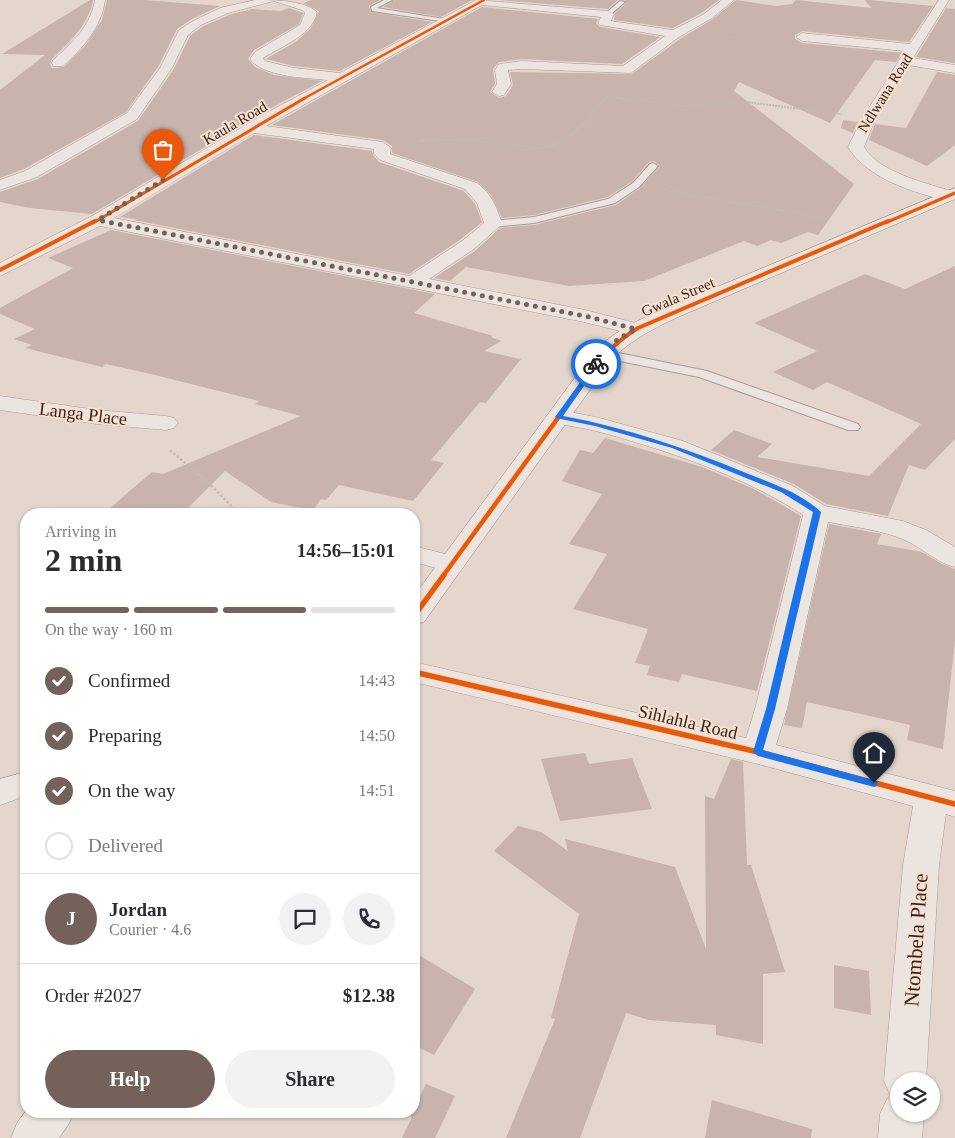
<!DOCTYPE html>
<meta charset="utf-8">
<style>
:root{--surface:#fff;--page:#f2f2f3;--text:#2b2b33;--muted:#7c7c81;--line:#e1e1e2;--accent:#74625a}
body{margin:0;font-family:"Times New Roman",serif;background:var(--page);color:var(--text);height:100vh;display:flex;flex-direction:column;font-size:19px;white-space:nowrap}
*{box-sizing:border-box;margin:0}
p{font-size:16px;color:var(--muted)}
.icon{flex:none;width:28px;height:28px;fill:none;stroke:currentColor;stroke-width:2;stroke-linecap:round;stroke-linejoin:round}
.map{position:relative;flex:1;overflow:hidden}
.details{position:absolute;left:20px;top:508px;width:400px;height:610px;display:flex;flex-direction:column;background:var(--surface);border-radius:20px;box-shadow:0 1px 4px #0004}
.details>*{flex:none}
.tools{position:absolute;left:890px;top:1072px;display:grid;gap:10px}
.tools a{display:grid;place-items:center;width:50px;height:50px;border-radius:50%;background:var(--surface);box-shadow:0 1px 4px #0004;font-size:25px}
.pin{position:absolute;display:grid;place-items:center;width:42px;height:42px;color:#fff;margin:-51px -21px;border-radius:50% 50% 50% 0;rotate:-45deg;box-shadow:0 0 5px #0007}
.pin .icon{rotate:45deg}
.courier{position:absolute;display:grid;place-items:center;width:50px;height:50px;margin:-25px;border:4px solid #1a73e8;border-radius:50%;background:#fff;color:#222;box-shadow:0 1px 6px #0007}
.head em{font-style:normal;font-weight:700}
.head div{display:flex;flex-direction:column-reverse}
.head{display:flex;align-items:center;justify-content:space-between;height:85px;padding:0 25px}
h1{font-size:32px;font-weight:700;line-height:38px}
.bar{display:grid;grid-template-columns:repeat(4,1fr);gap:8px 5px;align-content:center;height:60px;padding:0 25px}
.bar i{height:6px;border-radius:4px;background:var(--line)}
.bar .selected{background:var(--accent)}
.bar p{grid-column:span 4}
.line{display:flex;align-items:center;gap:12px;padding:0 25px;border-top:1px solid var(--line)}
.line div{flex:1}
.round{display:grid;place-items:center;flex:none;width:52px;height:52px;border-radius:26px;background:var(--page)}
ol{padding:0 25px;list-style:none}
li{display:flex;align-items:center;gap:15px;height:55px}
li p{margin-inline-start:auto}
li .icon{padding:5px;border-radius:50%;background:var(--accent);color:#fff;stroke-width:4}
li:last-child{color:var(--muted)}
li i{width:28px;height:28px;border:2px solid var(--line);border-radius:50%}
.primary-button{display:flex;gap:10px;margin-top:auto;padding:10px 25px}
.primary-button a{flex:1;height:58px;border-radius:30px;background:var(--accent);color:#fff;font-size:20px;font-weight:700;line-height:58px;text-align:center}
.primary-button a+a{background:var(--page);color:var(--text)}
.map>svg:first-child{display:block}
.building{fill:#c8b3ad}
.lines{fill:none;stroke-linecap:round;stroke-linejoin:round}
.lane-casing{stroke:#a99c95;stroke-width:2}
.street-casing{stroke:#a99c95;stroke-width:1}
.secondary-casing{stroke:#998c85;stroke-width:1}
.path-far2{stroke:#c5bab4;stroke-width:1;stroke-dasharray:2 1;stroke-linecap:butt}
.path-far1{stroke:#c5bab4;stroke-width:2;stroke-dasharray:2 1;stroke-linecap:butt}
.path{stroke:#c5bab4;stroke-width:2.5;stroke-dasharray:2.5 2;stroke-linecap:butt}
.lane{fill:#ece4de;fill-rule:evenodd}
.street{fill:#ece4de;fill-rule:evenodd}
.secondary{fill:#ece4de;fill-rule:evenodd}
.cycleway-far4-casing{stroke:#f6e1d1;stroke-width:4}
.cycleway-far3-casing{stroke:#f6e1d1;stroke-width:5}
.cycleway-far2-casing{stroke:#f6e1d1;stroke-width:6}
.cycleway-far1-casing{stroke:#f6e1d1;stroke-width:7}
.cycleway-casing{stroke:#f6e1d1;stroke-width:9}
.cycleway-far4{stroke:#e8590c;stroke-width:2.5}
.cycleway-far3{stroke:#e8590c;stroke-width:3}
.cycleway-far2{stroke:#e8590c;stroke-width:4}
.cycleway-far1{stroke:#e8590c;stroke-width:4.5}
.cycleway{stroke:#e8590c;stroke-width:5.5}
.route{fill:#1a73e8}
.done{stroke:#74625a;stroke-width:5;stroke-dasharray:0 9}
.labels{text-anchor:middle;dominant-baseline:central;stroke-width:4;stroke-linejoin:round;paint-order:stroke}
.far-street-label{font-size:15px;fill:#37231d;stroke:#f6e1d1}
.street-label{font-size:18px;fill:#37231d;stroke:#f6e1d1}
.near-street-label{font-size:21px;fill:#37231d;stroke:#f6e1d1}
</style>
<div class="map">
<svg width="955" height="1138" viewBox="0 0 955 1138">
<rect width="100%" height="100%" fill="#e4d6cc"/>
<path class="building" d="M90,0H93L91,9L83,25L72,39L52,59L50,64L52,68L64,67L85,46L102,20L107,0H145L220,6L192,19L177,29L158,67L126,112L24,169L0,178V90L45,55L2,54Z
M312,0H380L369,6L371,12L432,22L340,71L294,66L266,59L297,41L311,28L319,11L303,3Z
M394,0H472L441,17L383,7Z
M499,0H618L608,9Z
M625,0H719L703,12L673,28L614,20L615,13L626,3Z
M736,0L776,6L792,4L796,0L871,8L865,0H869L933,6L909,42L802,31L795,35V39L802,43L902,53L896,62L875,60L830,123L739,82L734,91L854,184L818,235L808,232L781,243L771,240L757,246L744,241L644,281L569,286L466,267L450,281L434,278L475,251L500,228L534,225L616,205L640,188L660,166L654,161L649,162L632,182L607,197L534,215L502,218L491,195L478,182L392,153V146L383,140L272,125L482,7L598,19L596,23L600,27L660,37L622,64L522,59L499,62L493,69L495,84L490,92L499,98L506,96L513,85L510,72L632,74L680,39L713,19Z
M289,8L303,13L299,24L254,50L248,59L255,67L274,75L322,81L267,110L92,214L30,208L0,202V192L38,179L138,121L174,69L190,36L202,27L229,15L252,9L281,11Z
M946,8L955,9V63L916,57Z
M937,72L955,75V145L927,166L869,140L875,124L906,128Z
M843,120L858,122L853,133L841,128Z
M254,135L372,151L373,155L379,162L464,191L475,204L482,222L461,239L409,274L134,220L137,219L120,217Z
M111,230L435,294L414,313L493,336L491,337L501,341L484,351L521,359L486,403L480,402L431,460L444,463L413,501L339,485L326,500L321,499L314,509L296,507L271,502L225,471L182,514H103L152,472L163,474L301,416L255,404L259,401L155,375L106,364L102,367L25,348L32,345L14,339L35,329L0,314V308L73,268L48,258Z
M955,266V439L925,470L909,465L888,516L826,504L794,484L711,450L734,430L772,444L757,457L869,476L921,424L827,382L813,390L773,372L817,351L754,323L865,274L905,289Z
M605,438L702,467L754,489L801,516L757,691L682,674L679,682L647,675L650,666L635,663L648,629L573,609L607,554L569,544L602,494L562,481L580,450L593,453Z
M829,524L881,534L877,544L922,552L942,564L955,569V641L943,749L907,740L910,725L807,702L802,728L784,725Z
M585,753L589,764L632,758L652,809L560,821L541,759Z
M731,759L743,762L747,865H751L785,972L763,974V1044L716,1035V1025L649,1020L626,1013L580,1138H506L555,1019L551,1018L579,914L494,851L518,826L541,832L568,851L565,839L675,867L706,949L705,796L714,799Z
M414,952L475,989L434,1055L414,1045Z
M834,965L869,971L871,1015L834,1008Z
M426,1084L455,1096L435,1138H402L412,1117H410Z
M712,1100L812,1129L811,1138H705Z"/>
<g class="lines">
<g class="lane-casing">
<path id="lane" d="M384,0H392L377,8L450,20L447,22L372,11L371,7Z
M620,1L625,2L610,15H606V13Z
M653,163L658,166L639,187L615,203L534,223L493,227L488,224L493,221L534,217L608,199L633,183L650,164Z
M604,350L707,371L858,424L860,427L858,430H848L699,377L600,357L598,354L600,351Z"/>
</g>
<g class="street-casing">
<path id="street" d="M95,0H105C102,27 82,49 63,66H53L52,63L53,60C72,44 91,25 95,0Z
M255,0C274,0 303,0 317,12C313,35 282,46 263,58L265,61L294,68L340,73L476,0L608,11L614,14L611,21L673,30L704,14L722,0H734L712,18L679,37L631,73L522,69L508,70L511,84L504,95L499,96L492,92L497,84L495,70L499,64L522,61L623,66L665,36L600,25L598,23L601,17L482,5L266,126L383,142L391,148L390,154L477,183C491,193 497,207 502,224L474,249L429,279L585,310L643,325L646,329L643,333L636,335L584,322L100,226L0,276V263L92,216L268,112L328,80C307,78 263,77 250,59L255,52L300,25L305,13L302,10L274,1L228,13L201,25L188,35L172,68L137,119L37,177L0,190V180L25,171L127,113L160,68L179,30L193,21L220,8ZM254,133L374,149V154L380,160L465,189L477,203L484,223L462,241L409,276L114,218Z
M939,0H949L913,58L955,65V73L908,65L874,122L864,147C878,172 928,184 955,192V199L949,201C915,193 867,179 848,147L860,122L905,51L802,41L796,37L802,33L910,44Z
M0,396L97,410L166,416L174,418L178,423L174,428L166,430L97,424L0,410Z
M559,410L596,417L683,441L793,486L825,506L903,521L926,530L955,547V567C937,563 924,549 907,541C883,530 854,527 828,522L787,709L776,745L955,791V817L946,814L939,865L926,1081H899V1114H924L922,1138H878L880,1114L887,1099L894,1097L890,1095L884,1081L903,865L913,806L758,764L414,682V662L746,738L755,709L803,515C742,475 666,450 596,431C581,427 566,426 551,422L547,417L551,412Z
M414,546L461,558L465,564L461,570L451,572L414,562Z
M26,772V796L0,805V779Z"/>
</g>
<g class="secondary-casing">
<path id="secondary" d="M955,188V199L685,314C658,326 633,338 612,359L424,622L414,625V596L596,349C613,334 630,324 650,315Z
M26,1111H75L68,1125L59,1138H11L17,1123Z"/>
</g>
<path class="path-far2" d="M742,21L780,26
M722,37L776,39
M589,94L627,99
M605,99L607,96"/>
<path class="path-far1" d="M617,98L683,106L746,102L841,114
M420,141L461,140L542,148C571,143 587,119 606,98
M664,190L825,218"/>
<path class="path" d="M170,450L214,488L239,514"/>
<use href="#lane" class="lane"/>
<use href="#street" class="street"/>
<use href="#secondary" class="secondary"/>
<g class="cycleway-far4-casing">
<path id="cycleway-far4" d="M303,99L484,0"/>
</g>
<g class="cycleway-far3-casing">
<path id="cycleway-far3" d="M93,223L305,98
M885,223L955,193"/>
</g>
<g class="cycleway-far2-casing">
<path id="cycleway-far2" d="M0,270L95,221
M586,379C601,358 615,342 638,328L888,221"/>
</g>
<g class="cycleway-far1-casing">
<path id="cycleway-far1" d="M443,576L587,378"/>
</g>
<g class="cycleway-casing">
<path id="cycleway" d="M414,616L444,575
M414,672L758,752L955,804"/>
</g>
<use href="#cycleway-far4" class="cycleway-far4"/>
<use href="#cycleway-far3" class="cycleway-far3"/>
<use href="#cycleway-far2" class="cycleway-far2"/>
<use href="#cycleway-far1" class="cycleway-far1"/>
<use href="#cycleway" class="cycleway"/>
</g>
<path class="route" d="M594,363L599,364L563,416C628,428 685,448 746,473C771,483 801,493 821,512L775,709L763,750L877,781V786L874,787L758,756L753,752L766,709L813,512L781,492L672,448L595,426L556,418L555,417Z"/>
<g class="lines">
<path class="done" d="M163,180L98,220L585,316L636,329L618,339L596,364"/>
</g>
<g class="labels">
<g class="far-street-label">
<text transform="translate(885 93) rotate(-58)">Ndlwana Road</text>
<text transform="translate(235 123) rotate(-30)">Kaula Road</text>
<text transform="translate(678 297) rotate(-23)">Gwala Street</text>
</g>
<g class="street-label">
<text transform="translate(83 414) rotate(7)">Langa Place</text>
<text transform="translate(688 722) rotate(13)">Sihlahla Road</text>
</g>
<g class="near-street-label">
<text transform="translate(916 940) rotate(-86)">Ntombela Place</text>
</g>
</g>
</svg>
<div class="tools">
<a><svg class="icon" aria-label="layers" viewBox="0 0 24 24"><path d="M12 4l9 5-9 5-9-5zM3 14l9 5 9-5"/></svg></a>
</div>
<div class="pin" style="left:163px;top:180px;background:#ea580c"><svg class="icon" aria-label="bag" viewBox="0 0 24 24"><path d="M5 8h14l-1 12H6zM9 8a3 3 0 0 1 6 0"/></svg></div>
<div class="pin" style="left:874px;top:783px;background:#1f2937"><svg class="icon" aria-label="home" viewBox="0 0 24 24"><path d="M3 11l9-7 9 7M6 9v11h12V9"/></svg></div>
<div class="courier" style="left:596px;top:364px"><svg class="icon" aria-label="bike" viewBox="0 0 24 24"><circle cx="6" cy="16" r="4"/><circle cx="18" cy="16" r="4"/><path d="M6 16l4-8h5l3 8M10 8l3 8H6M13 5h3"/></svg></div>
<section class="details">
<div class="head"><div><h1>2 min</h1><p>Arriving in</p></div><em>14:56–15:01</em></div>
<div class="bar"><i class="selected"></i><i class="selected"></i><i class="selected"></i><i></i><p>On the way · 160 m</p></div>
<ol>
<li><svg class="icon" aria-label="check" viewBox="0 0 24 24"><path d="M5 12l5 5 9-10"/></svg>Confirmed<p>14:43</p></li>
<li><svg class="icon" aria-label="check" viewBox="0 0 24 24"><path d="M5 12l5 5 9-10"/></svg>Preparing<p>14:50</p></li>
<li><svg class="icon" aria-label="check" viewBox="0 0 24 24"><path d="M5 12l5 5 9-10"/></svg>On the way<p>14:51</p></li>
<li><i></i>Delivered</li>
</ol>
<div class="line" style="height:90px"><b class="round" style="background:var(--accent);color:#fff">J</b><div><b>Jordan</b><p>Courier · 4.6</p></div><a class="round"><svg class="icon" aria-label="chat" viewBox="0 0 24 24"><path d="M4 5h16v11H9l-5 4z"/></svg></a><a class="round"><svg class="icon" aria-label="phone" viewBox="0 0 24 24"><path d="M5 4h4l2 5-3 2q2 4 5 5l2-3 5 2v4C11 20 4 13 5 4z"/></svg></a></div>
<div class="line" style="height:65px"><div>Order #2027</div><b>$12.38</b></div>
<div class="primary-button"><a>Help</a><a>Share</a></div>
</section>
</div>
